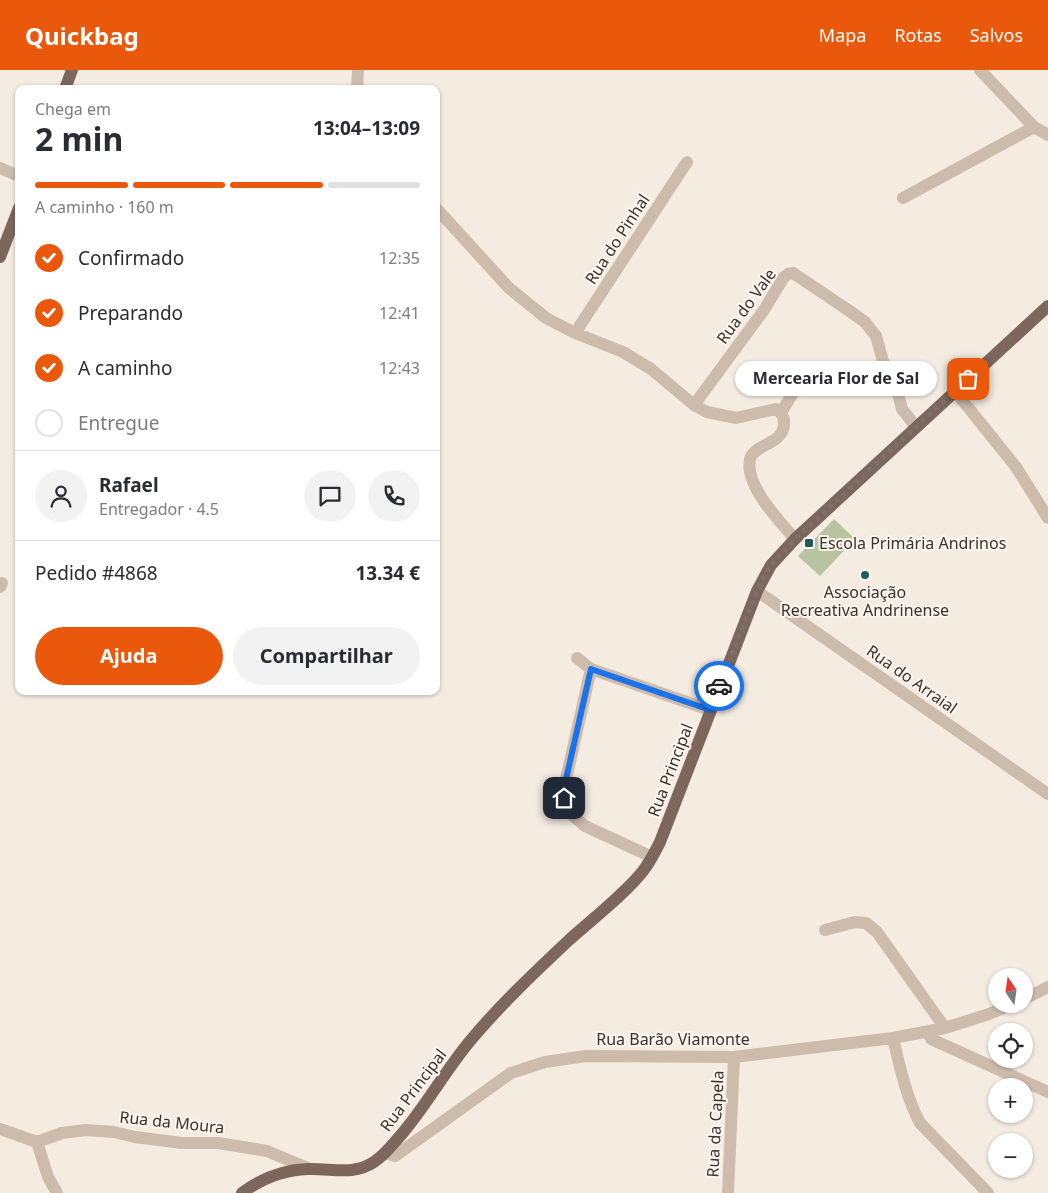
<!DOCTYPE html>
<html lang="pt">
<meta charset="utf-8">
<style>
:root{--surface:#fff;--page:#f2f2f3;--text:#2b2b33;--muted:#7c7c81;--line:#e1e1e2;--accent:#ea580c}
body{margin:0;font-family:"Noto Sans",sans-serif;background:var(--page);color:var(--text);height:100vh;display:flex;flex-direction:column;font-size:19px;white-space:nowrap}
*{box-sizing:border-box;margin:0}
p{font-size:16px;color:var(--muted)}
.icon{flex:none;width:28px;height:28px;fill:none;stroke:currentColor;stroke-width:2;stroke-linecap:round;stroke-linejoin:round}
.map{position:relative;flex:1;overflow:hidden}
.details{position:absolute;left:15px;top:15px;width:425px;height:610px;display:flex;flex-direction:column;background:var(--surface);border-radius:10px;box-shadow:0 1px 4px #0004}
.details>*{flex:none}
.needle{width:32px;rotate:347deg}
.tools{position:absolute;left:988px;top:898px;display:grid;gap:10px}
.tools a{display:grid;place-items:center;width:45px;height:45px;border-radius:50%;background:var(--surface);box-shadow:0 1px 4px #0004;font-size:25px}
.pin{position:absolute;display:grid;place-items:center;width:42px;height:42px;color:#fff;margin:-21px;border-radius:10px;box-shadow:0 2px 8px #0006}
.courier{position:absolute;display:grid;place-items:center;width:50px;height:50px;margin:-25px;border:4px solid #1a73e8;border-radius:50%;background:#fff;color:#222;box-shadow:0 1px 6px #0007}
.bubble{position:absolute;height:35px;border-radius:18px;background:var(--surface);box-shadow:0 1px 4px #0004;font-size:16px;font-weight:700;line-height:35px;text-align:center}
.head em{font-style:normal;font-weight:700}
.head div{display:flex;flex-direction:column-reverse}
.head{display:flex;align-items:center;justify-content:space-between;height:85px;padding:0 20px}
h1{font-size:32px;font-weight:700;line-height:38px}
.bar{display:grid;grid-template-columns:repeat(4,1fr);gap:8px 5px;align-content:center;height:60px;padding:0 20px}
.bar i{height:6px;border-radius:4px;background:var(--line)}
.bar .selected{background:var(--accent)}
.bar p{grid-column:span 4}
.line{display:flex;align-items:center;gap:12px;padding:0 20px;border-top:1px solid var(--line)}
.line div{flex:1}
.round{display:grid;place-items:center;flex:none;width:52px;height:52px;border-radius:26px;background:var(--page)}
ol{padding:0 20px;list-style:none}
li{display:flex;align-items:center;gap:15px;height:55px}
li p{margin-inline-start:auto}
li .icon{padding:5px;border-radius:50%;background:var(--accent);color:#fff;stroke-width:4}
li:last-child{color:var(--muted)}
li i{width:28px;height:28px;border:2px solid var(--line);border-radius:50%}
.cta{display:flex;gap:10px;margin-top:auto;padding:10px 20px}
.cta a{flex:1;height:58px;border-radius:30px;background:var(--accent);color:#fff;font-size:20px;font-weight:700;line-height:58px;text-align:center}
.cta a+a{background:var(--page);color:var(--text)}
header{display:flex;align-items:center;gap:30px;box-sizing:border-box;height:70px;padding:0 25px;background:var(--accent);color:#fff}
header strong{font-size:24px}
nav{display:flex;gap:28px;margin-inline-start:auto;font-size:18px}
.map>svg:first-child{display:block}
.green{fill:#b8c4a0}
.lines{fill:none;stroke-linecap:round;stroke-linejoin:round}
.minor{stroke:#cdbbac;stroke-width:12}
.major{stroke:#7d675c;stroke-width:12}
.done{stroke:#7c716b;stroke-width:5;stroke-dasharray:0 9}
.route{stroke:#1a73e8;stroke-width:6}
.poi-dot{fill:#1f5a5e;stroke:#fbf5ee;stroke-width:2}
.labels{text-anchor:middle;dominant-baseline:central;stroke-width:4;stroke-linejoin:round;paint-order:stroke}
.street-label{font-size:16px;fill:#3b302b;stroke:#fbf5ee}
.poi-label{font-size:16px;fill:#3b302b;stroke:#fbf5ee;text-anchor:start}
</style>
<header>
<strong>Quickbag</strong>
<nav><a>Mapa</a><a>Rotas</a><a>Salvos</a></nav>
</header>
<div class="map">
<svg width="1048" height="1123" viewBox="0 0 1048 1123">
<rect width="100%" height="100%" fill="#f4ebe1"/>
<path class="green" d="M834,449L855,469L820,506L798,486Z"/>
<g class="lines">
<path class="minor" d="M980,0L1034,57L1048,65
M357,19L358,0
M0,98L19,106
M903,128L1034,57
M436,138L509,218L546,248L575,263L623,282L651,299L694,335L707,342L736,348L776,339C782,343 785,348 784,355C782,375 754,374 750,389C744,414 779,451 795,469
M575,263L687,92
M955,321L1016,397L1048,448
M694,335L764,240L784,207L788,204L793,203L848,240L865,252L876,266L883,291L897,320L902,339L916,357
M781,343L805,303
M0,513H2L0,517
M757,521L1048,724
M577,588L591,599L710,640
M591,599L566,709L564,728L573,746L585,756L652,787
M825,860L855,852L866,853L877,862L945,958
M1024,929L1048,917
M928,961L931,969L1048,1022
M893,968C900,997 906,1027 920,1053L988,1123
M0,1059L37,1072L62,1063L86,1060L114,1062L135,1067L182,1073H218L267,1081L310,1099
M37,1072L48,1107L57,1123
M386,1083L395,1086L511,1003L545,992L586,986L734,987L893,968L945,958L989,944L1013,934
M728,1123L734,987"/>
<path class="major" d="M65,19L72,0
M0,187L19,138
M242,1123C262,1108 282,1100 308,1099C332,1098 353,1106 374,1092C385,1085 392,1075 401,1065C426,1036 445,1001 470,971C500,935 534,903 568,871C591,850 624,825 643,801C650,792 655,782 660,772L757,521L771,495L795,469L1048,236"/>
</g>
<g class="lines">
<path class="done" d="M719,616L762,510L771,495L795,469L968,309"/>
<path class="route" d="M564,728L566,709L591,599L710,640L719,616"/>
</g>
<g class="poi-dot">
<rect x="804" y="468" width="10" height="10" rx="2.5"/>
<circle cx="865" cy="505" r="5"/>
</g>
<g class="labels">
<g class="street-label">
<text transform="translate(617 169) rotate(-57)">Rua do Pinhal</text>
<text transform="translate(746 236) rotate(-54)">Rua do Vale</text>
<text transform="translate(912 609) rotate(35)">Rua do Arraial</text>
<text transform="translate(670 700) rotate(-69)">Rua Principal</text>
<text x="673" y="969">Rua Barão Viamonte</text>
<text transform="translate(413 1020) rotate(-53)">Rua Principal</text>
<text transform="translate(172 1052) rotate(6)">Rua da Moura</text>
<text transform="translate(715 1054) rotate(-87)">Rua da Capela</text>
</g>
<g class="poi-label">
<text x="819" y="473">Escola Primária Andrinos</text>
<text x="865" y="522" text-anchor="middle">Associação<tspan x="865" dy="18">Recreativa Andrinense</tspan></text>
</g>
</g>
</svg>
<div class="tools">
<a><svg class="needle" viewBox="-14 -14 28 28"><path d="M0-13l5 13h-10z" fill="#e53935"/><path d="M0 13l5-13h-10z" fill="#7c7c81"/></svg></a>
<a><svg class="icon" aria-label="locate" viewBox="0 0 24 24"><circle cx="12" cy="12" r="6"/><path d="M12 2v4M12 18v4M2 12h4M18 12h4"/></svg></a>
<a>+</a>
<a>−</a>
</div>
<div class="pin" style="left:968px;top:309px;background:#ea580c"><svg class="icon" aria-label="bag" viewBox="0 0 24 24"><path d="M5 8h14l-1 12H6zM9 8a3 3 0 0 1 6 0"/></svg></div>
<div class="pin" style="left:564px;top:728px;background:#1f2937"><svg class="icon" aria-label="home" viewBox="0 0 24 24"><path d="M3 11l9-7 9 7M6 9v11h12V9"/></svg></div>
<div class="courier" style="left:719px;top:616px"><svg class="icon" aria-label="car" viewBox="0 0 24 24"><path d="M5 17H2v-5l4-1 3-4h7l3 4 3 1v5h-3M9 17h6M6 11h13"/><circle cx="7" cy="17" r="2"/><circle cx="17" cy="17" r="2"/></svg></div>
<div class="bubble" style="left:735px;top:291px;width:202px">Mercearia Flor de Sal</div>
<section class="details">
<div class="head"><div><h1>2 min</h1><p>Chega em</p></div><em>13:04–13:09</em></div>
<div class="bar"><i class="selected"></i><i class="selected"></i><i class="selected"></i><i></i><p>A caminho · 160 m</p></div>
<ol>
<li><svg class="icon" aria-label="check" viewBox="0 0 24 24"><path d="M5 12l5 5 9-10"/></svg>Confirmado<p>12:35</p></li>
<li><svg class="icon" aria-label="check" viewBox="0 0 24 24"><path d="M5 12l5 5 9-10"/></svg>Preparando<p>12:41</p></li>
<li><svg class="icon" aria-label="check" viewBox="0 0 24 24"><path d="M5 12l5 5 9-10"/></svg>A caminho<p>12:43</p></li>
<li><i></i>Entregue</li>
</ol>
<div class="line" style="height:90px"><a class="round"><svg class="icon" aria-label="person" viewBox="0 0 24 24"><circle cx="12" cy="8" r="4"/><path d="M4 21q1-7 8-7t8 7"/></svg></a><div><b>Rafael</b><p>Entregador · 4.5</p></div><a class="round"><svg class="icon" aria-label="chat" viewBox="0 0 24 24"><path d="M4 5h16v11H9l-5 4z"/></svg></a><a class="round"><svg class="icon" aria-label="phone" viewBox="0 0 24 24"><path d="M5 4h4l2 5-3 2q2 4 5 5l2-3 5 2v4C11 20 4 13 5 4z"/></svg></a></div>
<div class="line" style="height:65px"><div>Pedido #4868</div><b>13.34 €</b></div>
<div class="cta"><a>Ajuda</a><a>Compartilhar</a></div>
</section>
</div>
